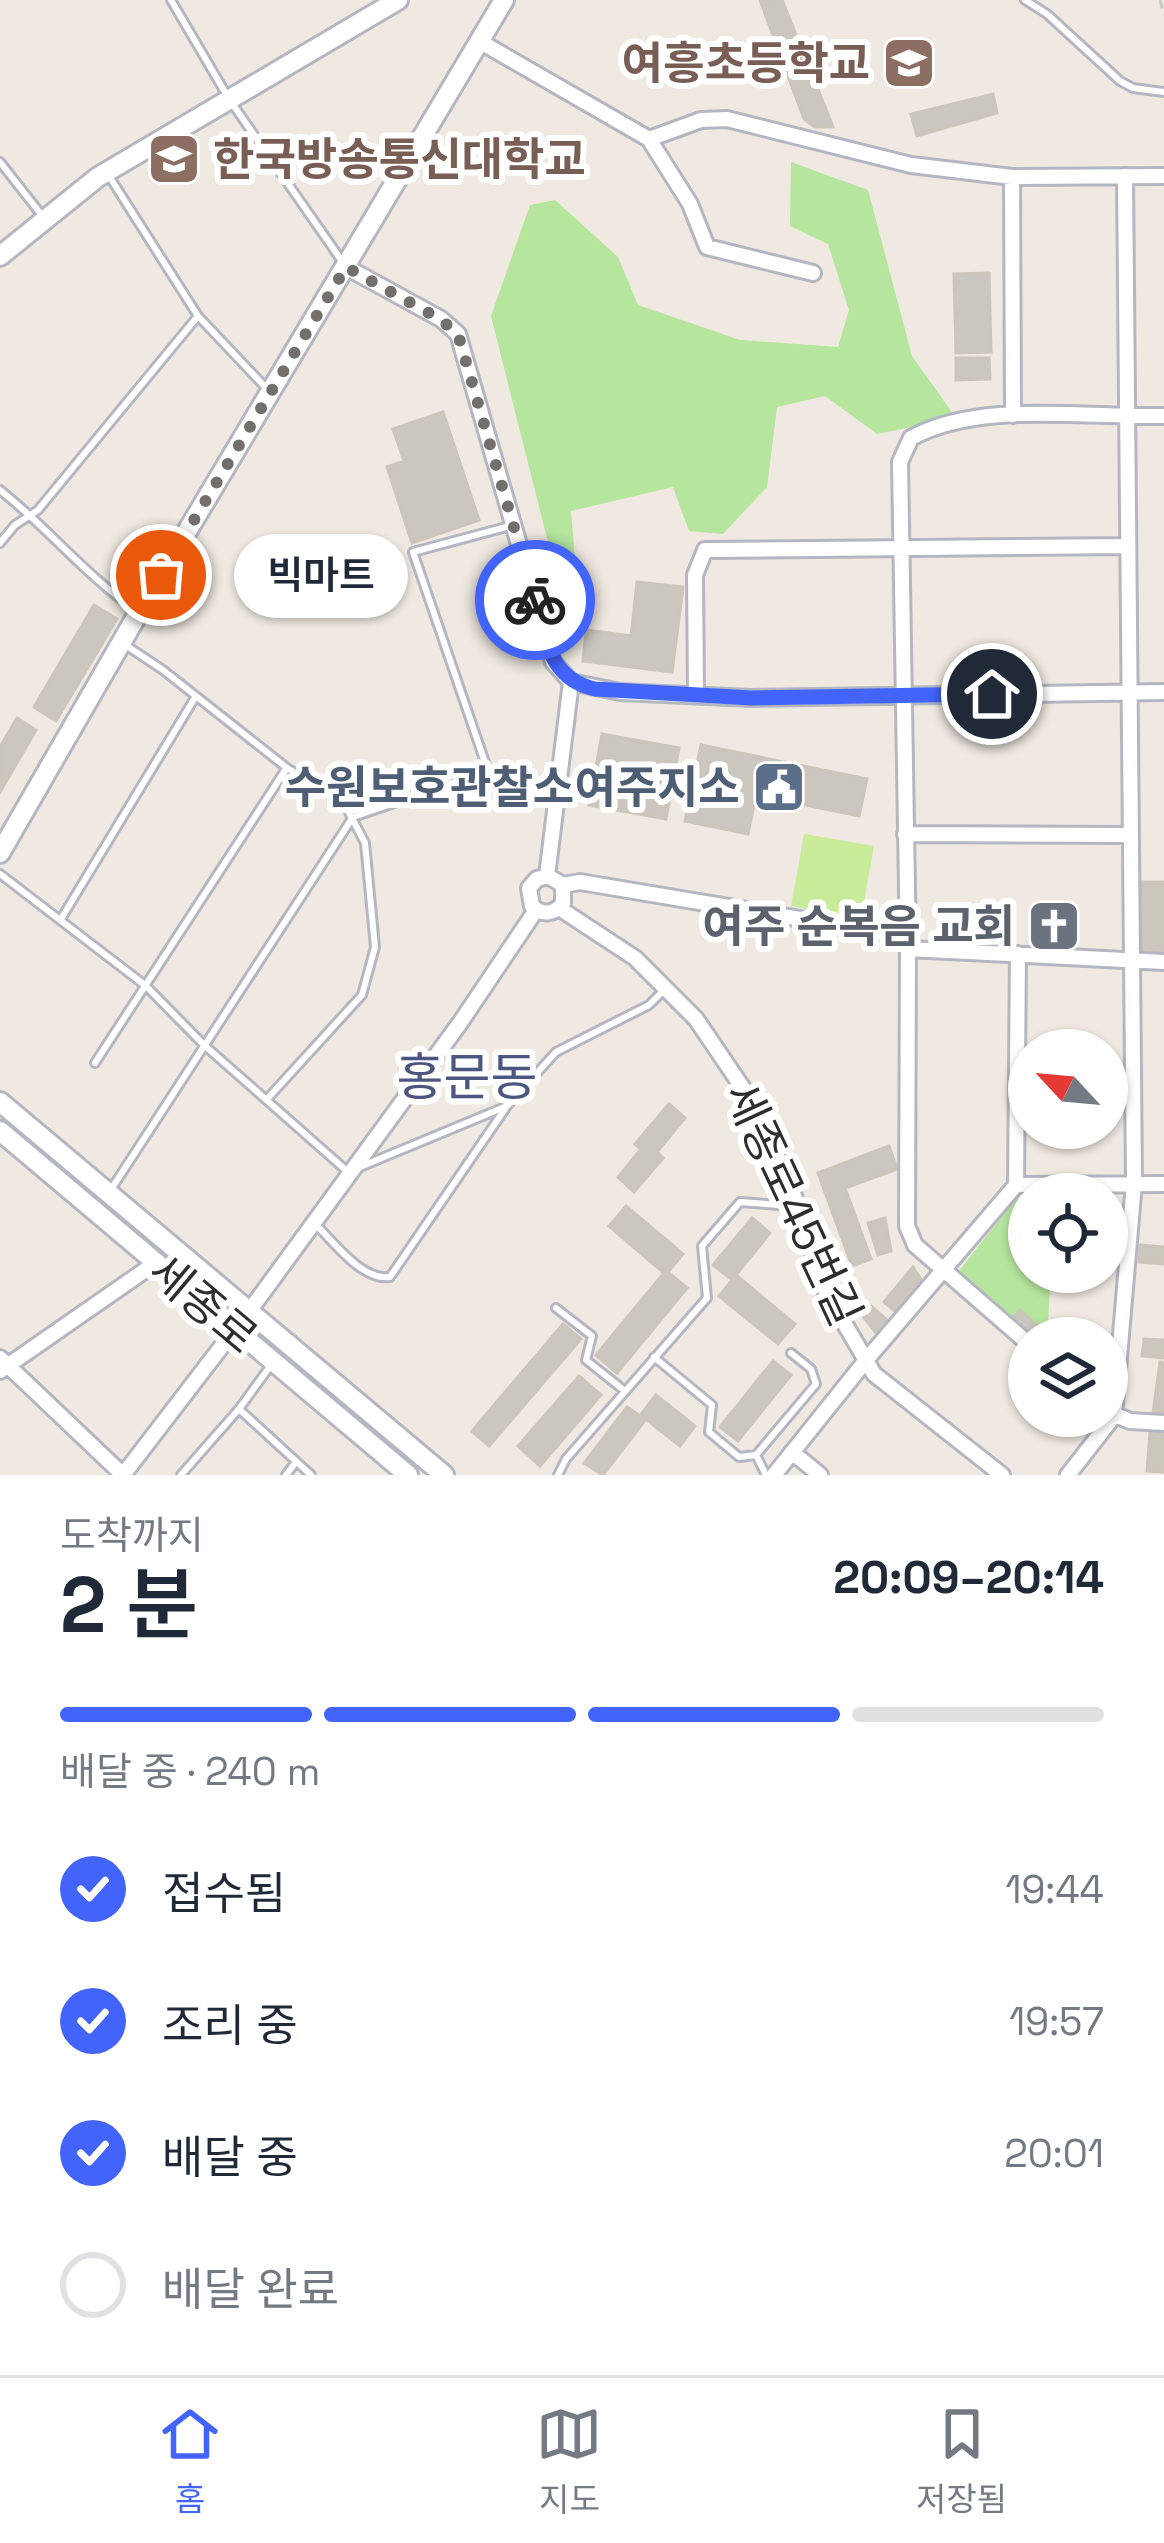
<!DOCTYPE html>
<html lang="ko">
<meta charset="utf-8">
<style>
:root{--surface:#fff;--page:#f2f2f3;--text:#1f2937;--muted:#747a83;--line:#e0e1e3;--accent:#4264fb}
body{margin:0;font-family:"Space Grotesk","Noto Sans KR",sans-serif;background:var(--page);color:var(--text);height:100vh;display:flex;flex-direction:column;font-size:45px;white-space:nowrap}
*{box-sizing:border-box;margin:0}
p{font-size:39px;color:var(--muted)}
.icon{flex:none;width:66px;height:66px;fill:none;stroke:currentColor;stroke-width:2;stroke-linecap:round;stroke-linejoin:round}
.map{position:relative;height:1475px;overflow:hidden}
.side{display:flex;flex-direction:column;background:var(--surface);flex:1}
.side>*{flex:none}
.needle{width:78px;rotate:296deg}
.controls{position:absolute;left:1008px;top:1029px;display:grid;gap:24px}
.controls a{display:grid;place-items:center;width:120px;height:120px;border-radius:50%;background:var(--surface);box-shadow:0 3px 9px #0004;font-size:60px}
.pin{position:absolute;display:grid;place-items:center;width:102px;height:102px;color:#fff;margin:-51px;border:6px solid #fff;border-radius:50%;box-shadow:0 3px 12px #0007}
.courier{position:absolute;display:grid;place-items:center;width:120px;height:120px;margin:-60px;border:9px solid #4264fb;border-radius:50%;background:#fff;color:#222;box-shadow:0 3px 15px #0007}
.bubble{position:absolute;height:84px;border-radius:42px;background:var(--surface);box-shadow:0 3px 9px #0004;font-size:39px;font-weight:600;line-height:84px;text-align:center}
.summary em{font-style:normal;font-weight:600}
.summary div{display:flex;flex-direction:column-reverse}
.summary{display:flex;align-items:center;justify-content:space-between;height:204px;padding:0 60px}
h1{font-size:78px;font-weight:600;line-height:90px}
.bar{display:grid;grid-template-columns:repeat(4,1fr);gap:18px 12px;align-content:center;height:144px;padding:0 60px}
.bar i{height:15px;border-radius:9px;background:var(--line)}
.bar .on{background:var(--accent)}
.bar p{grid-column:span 4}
ol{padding:0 60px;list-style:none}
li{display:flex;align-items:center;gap:36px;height:132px}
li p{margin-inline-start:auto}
li .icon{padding:12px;border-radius:50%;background:var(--accent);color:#fff;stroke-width:4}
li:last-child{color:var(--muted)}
li i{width:66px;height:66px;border:6px solid var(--line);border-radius:50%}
.tabs{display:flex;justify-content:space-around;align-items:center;height:168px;border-top:3px solid var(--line);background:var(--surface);font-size:33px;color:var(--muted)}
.tabs a{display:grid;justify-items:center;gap:6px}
.tabs .on{color:var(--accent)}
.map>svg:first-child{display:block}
.green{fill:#b6e59e}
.pitch{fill:#c9ec9a}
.building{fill:#cbc7bf;stroke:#cbc5ba;stroke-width:3}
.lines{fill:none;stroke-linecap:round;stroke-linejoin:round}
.lane-casing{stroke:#b4b7c1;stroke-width:12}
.street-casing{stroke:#b4b7c1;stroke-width:20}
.secondary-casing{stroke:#b4b7c1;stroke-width:24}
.path{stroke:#c9c9c9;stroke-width:3;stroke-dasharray:9 6;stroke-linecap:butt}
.lane{stroke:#fff;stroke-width:6}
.street{stroke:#fff;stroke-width:14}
.secondary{stroke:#fff;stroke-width:18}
.done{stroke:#726f6d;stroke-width:12;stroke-dasharray:0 21.6}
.route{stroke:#4264fb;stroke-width:15}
.labels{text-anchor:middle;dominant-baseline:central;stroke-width:12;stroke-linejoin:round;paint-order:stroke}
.education-label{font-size:45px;font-weight:bold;fill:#785e54;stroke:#fff;text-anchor:end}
.service-label{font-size:45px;font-weight:bold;fill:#4e5e75;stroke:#fff;text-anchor:end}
.worship-label{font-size:45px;font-weight:bold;fill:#5b616d;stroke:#fff;text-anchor:end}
.street-label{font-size:45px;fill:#2e2e2e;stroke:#fff}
.quarter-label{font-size:51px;fill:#4d5680;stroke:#fff}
</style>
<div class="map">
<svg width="1164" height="1475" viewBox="0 0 1164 1475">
<rect width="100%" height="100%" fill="#efe9e1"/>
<path class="green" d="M791,162L868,190L912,356L956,418L877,434L825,396L777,407L767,487L723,534L689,531L673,487L571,511L578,595L564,606L491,316L530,205L555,200L618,257L638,305L740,340L838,347L849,310L828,244L790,226Z
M1029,1195V1272H1051L1047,1338H1029L959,1271L1014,1201Z"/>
<path class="pitch" d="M804,834L874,846L861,918L791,906Z"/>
<path class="building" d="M760,0H782L833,127H815L804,119Z
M993,94L997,113L917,136L911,114Z
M989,273L991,352L956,353L954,274Z
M956,358H989L990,379L956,380Z
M443,412L479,520L412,543L387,467L404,461L393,429Z
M637,582L683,587L672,672L583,661L586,630L631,636Z
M94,605L117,619L56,721L34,707Z
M17,718L36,730L0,792V747Z
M602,734L679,748L666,819L589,805Z
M701,745L867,779L859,816L756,795L748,834L685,821Z
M1139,882H1164V955H1144L1138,948Z
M669,1104L685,1118L657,1152L663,1158L634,1192L618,1177L641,1149L635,1144Z
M889,1146L897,1169L845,1188L871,1259L852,1266L818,1173Z
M626,1206L683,1254L668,1272L687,1288L617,1373L596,1355L664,1273L609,1226Z
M752,1218L770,1233L736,1275L795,1324L778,1344L719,1296L732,1280L713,1265Z
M885,1218L891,1251L878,1255L868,1223Z
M1140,1245L1164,1247V1264L1139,1262Z
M913,1267L922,1281L896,1312L884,1302Z
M859,1295L888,1321L877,1334L852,1302Z
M1020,1310L1043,1331L1037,1338L1012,1319Z
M563,1324L581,1339L489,1446L472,1431Z
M1144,1339L1164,1340V1358L1142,1356Z
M773,1361L791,1375L738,1441L720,1427Z
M1160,1362L1164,1363V1414L1153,1413Z
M579,1376L601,1395L540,1466L518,1446Z
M656,1395L695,1426L680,1446L646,1419L603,1475L584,1463L627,1407L640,1416Z
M1150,1432L1164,1433V1472L1147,1471Z"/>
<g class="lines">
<g class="lane-casing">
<path id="lane" d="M171,0L229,99L344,264
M1025,0L1047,14L1120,81L1133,88L1164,92
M0,162L44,218
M109,176L198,316L269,391
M0,490C48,528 85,575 136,610
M0,543L15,525L38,510L198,316
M124,644L163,670L287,768L344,803L365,843L375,947L362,995L268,1098
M0,874L146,986L204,1045L348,1172
M61,919L196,696
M95,1063L286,769
M360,1167L507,1106L556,1052L649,1005L664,990
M112,1188L353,817L488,771L413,552L510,526
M316,1225C335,1243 362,1281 390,1277L505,1109
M556,1308L592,1336L586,1360L625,1391
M654,1357L712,1405L709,1432L739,1457L756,1455L816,1384L811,1369L791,1353
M271,1365L239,1409L311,1475
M756,1455L766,1475
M181,1475L239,1409
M286,1475L296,1462
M558,1475L566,1459L707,1298L702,1246L740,1202L779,1205L791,1198"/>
</g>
<g class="street-casing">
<path id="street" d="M479,41L649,139L701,120L727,119L911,165L1012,177L1164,176
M649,139L690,204L707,247L813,273
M1012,177L1013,415
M346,267L441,319L458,334L553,662L571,682L620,692L751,698L1164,692
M696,695L695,575L705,550L1126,546
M905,834L1128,835
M547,876L571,682
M563,885V903C555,914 542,916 532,906L529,888L537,879L548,876L563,885L580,882L908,937
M559,908L635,958L696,1019L757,1109L794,1196L826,1292L874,1374L1002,1475
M908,949L1164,962
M1016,1185L1018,954
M250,1310L460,1023L536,910
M1029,1344L915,1245L907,1226L908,949L900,462L911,438C979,400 1088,418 1164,416
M0,1358L123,1475
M0,1371L154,1264
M1111,1413L1130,1421L1164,1423
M792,1452L820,1475
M123,1475L235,1329
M774,1475L867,1359L1016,1185L1164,1184
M1068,1475L1114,1416L1134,1183L1125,176"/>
</g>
<g class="secondary-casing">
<path id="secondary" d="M0,256L98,177L398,0
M0,853L139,612L504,0
M0,1102L444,1475
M0,1131L408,1475"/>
</g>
<path class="path" d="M1160,0L1164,15"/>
<use href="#lane" class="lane"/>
<use href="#street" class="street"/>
<use href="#secondary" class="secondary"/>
</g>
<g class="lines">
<path class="done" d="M161,575L346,267L440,319L458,334L535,600"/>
<path class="route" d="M535,600C547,640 549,679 595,689L751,698L992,694"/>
</g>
<defs>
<g id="school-square" transform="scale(2.7)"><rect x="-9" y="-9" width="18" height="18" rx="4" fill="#8d6e63" stroke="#fff"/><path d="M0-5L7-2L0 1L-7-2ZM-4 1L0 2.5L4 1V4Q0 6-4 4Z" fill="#fff"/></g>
<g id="university-square" transform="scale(2.7)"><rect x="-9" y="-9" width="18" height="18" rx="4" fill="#8d6e63" stroke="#fff"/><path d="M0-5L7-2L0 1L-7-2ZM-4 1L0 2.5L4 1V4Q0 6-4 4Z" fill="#fff"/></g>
<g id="civic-square" transform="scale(2.7)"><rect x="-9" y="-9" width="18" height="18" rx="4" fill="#5c6f8a" stroke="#fff"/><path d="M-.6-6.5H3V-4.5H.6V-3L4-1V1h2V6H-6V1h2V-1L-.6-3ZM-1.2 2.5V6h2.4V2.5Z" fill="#fff"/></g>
<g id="church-square" transform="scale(2.7)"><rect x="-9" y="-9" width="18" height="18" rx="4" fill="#6b7280" stroke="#fff"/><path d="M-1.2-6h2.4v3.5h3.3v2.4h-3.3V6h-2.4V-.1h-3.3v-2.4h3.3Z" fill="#fff"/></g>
</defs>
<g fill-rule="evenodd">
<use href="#school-square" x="909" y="63"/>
<use href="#university-square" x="174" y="159"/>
<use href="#civic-square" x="779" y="787"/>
<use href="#church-square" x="1054" y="926"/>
</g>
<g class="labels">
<g class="education-label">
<text x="870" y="63">여흥초등학교</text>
<text x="213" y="159" text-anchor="start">한국방송통신대학교</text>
</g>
<g class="service-label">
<text x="740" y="787">수원보호관찰소여주지소</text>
</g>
<g class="worship-label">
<text x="1015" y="926">여주 순복음 교회</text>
</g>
<g class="street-label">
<text transform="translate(793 1204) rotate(65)">세종로45번길</text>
<text transform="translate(203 1304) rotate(40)">세종로</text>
</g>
<g class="quarter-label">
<text x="467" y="1077">홍문동</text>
</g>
</g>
</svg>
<div class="controls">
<a><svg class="needle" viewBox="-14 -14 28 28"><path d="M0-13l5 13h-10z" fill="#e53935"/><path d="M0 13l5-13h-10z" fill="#747a83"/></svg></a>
<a><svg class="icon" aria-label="locate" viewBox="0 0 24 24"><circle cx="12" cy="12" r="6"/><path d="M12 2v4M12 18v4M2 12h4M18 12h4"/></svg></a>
<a><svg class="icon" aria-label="layers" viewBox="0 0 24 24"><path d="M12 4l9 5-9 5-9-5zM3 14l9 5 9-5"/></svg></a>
</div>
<div class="pin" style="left:161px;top:575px;background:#ea580c"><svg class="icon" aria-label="bag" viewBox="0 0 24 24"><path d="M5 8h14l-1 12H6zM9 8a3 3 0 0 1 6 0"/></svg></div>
<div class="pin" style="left:992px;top:694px;background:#1f2937"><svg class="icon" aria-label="home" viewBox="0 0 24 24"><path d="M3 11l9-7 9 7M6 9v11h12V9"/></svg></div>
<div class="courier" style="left:535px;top:600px"><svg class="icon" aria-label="bike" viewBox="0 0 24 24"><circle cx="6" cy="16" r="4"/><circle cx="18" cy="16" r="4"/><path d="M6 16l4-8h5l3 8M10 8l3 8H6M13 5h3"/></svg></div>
<div class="bubble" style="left:234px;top:534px;width:174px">빅마트</div>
</div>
<section class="side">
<div class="summary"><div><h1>2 분</h1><p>도착까지</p></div><em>20:09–20:14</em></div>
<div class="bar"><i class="on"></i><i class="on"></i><i class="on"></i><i></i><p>배달 중 · 240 m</p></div>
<ol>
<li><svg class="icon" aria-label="check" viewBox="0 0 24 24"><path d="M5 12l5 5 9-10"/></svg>접수됨<p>19:44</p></li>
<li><svg class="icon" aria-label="check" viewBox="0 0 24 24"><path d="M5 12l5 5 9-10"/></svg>조리 중<p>19:57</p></li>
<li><svg class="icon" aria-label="check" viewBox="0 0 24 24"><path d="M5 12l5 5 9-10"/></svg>배달 중<p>20:01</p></li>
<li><i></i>배달 완료</li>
</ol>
</section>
<nav class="tabs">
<a class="on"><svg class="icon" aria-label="home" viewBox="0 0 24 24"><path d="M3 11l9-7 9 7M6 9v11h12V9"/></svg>홈</a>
<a><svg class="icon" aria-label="map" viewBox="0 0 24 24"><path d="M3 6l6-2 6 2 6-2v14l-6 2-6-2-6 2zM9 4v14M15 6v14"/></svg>지도</a>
<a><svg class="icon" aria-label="saved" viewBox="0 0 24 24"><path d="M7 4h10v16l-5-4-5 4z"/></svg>저장됨</a>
</nav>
